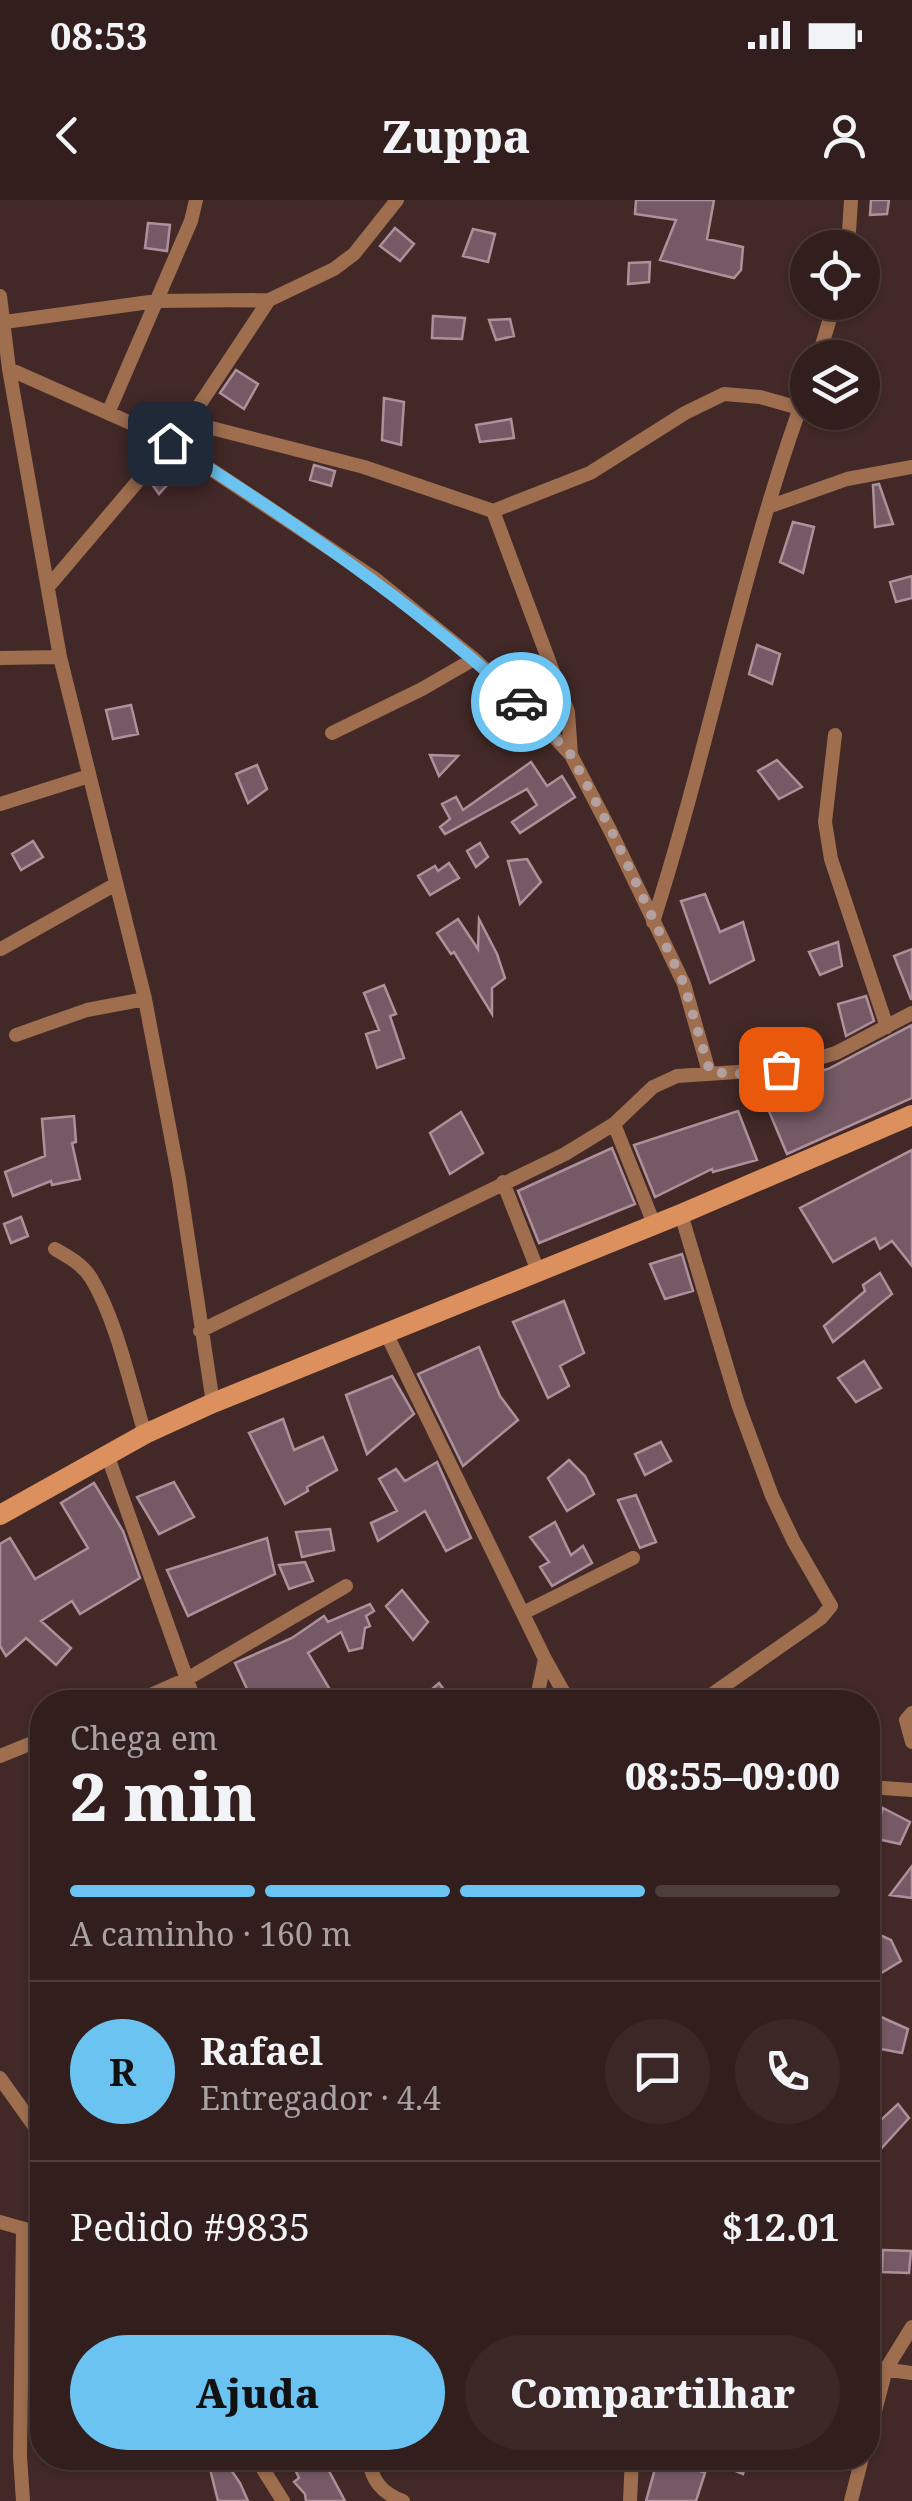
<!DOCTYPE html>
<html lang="pt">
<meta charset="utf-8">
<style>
:root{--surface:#321f1d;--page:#3a2726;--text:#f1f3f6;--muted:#a8a2a4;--line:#4d3d3b;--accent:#6bc3f2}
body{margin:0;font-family:"Noto Serif",serif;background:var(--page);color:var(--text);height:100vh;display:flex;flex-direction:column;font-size:38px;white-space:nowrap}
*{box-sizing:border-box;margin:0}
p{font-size:32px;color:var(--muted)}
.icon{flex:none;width:55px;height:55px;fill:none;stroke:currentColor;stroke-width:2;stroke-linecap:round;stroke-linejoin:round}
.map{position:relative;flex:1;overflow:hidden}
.panel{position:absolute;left:30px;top:1490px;width:850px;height:780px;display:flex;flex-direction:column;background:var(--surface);border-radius:40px;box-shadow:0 2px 8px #0004,0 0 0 2px var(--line)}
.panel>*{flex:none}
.fabs{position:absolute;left:790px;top:30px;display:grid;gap:20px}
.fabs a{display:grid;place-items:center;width:90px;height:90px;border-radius:50%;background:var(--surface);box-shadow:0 2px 8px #0004,0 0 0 2px var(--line);font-size:50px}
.pin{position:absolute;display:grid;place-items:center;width:85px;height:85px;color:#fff;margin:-42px;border-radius:20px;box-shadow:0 5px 15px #0006}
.courier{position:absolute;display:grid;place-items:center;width:100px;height:100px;margin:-50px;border:8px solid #6bc3f2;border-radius:50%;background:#fff;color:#222;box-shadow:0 2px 12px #0007}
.headline em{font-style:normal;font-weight:800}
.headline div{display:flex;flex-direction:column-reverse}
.headline{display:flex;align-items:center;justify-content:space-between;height:170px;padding:0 40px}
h1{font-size:65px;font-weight:800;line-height:75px}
.bar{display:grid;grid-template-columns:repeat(4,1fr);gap:15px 10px;align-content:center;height:120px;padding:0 40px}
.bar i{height:12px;border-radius:8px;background:var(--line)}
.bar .active{background:var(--accent)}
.bar p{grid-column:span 4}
.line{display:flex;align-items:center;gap:25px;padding:0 40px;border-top:2px solid var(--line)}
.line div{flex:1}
.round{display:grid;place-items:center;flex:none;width:105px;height:105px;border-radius:52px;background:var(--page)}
.cta{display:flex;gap:20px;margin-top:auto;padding:20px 40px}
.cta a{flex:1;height:115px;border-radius:60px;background:var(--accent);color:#111;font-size:40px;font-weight:800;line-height:115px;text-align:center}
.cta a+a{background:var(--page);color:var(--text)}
.status{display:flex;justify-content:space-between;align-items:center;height:70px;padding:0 50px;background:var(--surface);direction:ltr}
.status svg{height:28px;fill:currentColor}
header{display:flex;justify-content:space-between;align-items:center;height:130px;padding:0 40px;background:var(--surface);font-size:45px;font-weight:800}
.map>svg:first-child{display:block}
.building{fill:#755a65;stroke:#ae909b;stroke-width:2.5}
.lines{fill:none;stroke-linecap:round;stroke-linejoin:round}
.street{stroke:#9e6e4f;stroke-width:14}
.secondary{stroke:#dc905d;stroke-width:20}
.done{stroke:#b4a19f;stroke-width:10;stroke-dasharray:0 18}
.route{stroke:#6bc3f2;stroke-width:12}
</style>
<div class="status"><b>08:53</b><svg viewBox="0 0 49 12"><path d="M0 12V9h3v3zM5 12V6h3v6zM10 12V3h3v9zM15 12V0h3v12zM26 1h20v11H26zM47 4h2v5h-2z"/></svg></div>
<header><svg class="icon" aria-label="back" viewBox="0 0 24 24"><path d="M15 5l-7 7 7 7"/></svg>Zuppa<svg class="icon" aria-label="person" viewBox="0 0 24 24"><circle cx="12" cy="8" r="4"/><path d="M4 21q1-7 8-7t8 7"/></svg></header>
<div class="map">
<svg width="912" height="2301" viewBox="0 0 912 2301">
<rect width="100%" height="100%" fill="#422927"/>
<path class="building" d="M636,0H714L707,39L743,47L741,70L734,78L660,60L676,20L635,14Z
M871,0H889L887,14L870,15Z
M148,23L170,25L167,51L145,48Z
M395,28L414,44L400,61L380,46Z
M473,29L495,34L488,62L463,56Z
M650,62L649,82L628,84L629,63Z
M433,116L465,118L462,139L432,138Z
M510,119L514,136L496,140L489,120Z
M236,170L258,184L244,209L220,193Z
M384,198L404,202L401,245L382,240Z
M511,219L514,238L480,242L476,225Z
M166,264L177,274L159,294L151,283Z
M314,265L335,271L331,286L310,280Z
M879,284L893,324L875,327L873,285Z
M793,322L814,327L803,373L780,362Z
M912,376V398L896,402L890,382Z
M757,445L780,454L772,484L749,474Z
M131,505L138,534L113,539L106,510Z
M430,555L458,556L439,576Z
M777,560L802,587L779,599L758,571Z
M531,562L547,586L562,576L575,597L520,633L512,622L537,605L527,589L445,634L440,627L450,619L442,604L456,597L463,610Z
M257,565L267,589L248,603L236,574Z
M33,641L43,657L21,670L12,654Z
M480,643L488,657L476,667L467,651Z
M527,659L541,682L520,704L508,661Z
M449,663L459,678L430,695L418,676L435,666L438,671Z
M705,694L720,732L743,722L754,760L710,783L681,701Z
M458,719L478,749L479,719L497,754L505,778L492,788V814L454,752L451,754L437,733Z
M838,742L842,766L820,775L809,752Z
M912,749V799H911L894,756Z
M384,785L396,814L390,816L404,858L377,868L366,834L379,830L364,793Z
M866,796L874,821L846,836L838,804Z
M912,825V898L787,954L758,885L828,869Z
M738,911L757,960L713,972L712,969L655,997L634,945Z
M461,912L483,953L450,974L430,933Z
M74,916L76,942L72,943L80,979L52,985L51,981L13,996L5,972L45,956L42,919Z
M612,948L635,1004L539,1043L518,991Z
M912,950V1066L892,1041L880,1049L875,1038L833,1062L800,1008Z
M21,1017L28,1036L11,1043L4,1024Z
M682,1054L693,1091L665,1099L650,1064Z
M880,1073L892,1094L833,1142L824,1126L865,1091L863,1085Z
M564,1101L584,1153L560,1166L569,1186L548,1198L513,1122Z
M479,1147L500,1196L518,1220L463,1266L418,1174Z
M864,1161L881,1188L856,1202L838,1178Z
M392,1176L414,1214L367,1254L346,1195Z
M283,1219L294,1250L323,1237L337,1270L307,1287L308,1291L285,1304L249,1233Z
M661,1242L671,1261L645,1275L635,1254Z
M569,1260L585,1276L594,1294L567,1311L548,1278Z
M437,1262L471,1338L446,1351L425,1311L378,1341L371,1323L397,1311L379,1279L396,1269L405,1281Z
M174,1282L194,1317L159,1334L137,1297Z
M94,1283L123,1331L140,1378L80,1414L72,1401L41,1421L71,1448L56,1465L26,1438L6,1456L0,1446V1344L10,1338L35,1379L88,1348L61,1303Z
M636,1295L656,1342L640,1348L618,1300Z
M555,1322L571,1355L583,1346L592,1363L552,1386L540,1367L549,1362L530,1337Z
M330,1329L334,1350L302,1357L296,1332Z
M267,1338L275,1374L188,1416L167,1370Z
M305,1362L313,1381L289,1389L279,1365Z
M402,1390L428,1422L413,1440L386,1406Z
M370,1404L374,1411L366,1416L370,1426L365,1428L362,1448L349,1451L341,1432L308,1453L332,1493L314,1502H253L235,1463L292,1438L324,1416L328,1422Z
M439,1483L453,1502H417Z
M883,1608L910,1622L900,1644L873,1638Z
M912,1666V1698L890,1695Z
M882,1736L891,1740L901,1761L868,1781V1743Z
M881,1817L908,1829L902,1853L876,1848Z
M898,1904L909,1918L868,1963V1932Z
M883,2050L911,2051L909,2073L882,2072Z
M223,2258L240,2283L248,2301H218L209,2265Z
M290,2258H322L345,2301H306L305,2294L294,2282L299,2278Z
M658,2258H669L705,2273L696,2301H646Z
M704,2258H748L743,2274Z"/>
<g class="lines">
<path class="street" d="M848,48L851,0
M0,96L9,169L60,457L145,799L179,979L213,1203
M5,122L157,101L269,100
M818,158L835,102
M9,169L133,224L215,272L374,378L474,459L528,509L571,555L611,632L684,784L709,872
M108,213L191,21L196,0
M188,222L269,100L334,69L354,54L397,0
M768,307L847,279L912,267
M493,311L568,512L571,555
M48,387L188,222L364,267L493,311L590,273L685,213L724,194L760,197L799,208
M0,458L60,457
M332,533L422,489L474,459
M835,535L825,622L831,659L887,827
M0,604L89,576
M653,722C710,545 743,360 808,186
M1,749L116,684
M16,835L87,810L145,799
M614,924L654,1024
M503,982L538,1071
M681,1014L738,1204L772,1296L794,1342L831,1406L821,1418L701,1502
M55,1049C69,1057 82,1064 91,1078C117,1121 130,1185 145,1234
M200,1131L565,954L614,924L653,887L677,876L781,869L836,853L912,813
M386,1133L545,1459L569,1502
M107,1254L195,1502
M523,1413L633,1358
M135,1502L187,1479L346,1386
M536,1502L545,1459
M912,1513L906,1520L912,1542
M0,1556L42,1539
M868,1587L912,1590
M0,1878L42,1937
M0,2022L42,2034
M868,2167L912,2173
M868,2238L886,2169L912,2127
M256,2258L283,2301
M368,2258C372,2280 381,2293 403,2301
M23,2301L20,2256L23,2029
M630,2301L632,2258
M851,2301L862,2258"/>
<path class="secondary" d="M0,1315L145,1234L213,1203L681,1014L912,915"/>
</g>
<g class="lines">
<path class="done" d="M521,502L571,555L612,632L684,784L710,872L738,874L781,869"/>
<path class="route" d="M170,243C293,321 413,403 521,502"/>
</g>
</svg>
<div class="fabs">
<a><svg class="icon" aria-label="locate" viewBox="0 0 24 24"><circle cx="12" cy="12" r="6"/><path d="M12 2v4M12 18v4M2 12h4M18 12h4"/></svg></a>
<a><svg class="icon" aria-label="layers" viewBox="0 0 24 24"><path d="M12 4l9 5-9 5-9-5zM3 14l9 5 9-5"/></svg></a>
</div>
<div class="pin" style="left:781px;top:869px;background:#ea580c"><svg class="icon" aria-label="bag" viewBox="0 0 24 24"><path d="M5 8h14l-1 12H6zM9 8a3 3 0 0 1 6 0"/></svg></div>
<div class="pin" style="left:170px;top:243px;background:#1f2937"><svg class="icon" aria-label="home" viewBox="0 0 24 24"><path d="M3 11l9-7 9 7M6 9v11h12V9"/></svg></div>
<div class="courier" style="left:521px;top:502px"><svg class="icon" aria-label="car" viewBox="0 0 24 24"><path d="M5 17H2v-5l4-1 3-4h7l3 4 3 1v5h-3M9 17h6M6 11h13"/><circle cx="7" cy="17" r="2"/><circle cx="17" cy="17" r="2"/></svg></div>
<section class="panel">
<div class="headline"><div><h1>2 min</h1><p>Chega em</p></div><em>08:55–09:00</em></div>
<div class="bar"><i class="active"></i><i class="active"></i><i class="active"></i><i></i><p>A caminho · 160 m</p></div>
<div class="line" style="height:180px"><b class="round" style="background:var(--accent);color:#111">R</b><div><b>Rafael</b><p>Entregador · 4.4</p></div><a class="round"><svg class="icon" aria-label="chat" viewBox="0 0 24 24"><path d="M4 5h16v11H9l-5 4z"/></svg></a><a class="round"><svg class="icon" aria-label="phone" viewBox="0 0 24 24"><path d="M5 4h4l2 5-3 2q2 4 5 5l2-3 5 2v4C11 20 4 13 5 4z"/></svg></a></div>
<div class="line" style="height:130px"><div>Pedido #9835</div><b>$12.01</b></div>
<div class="cta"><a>Ajuda</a><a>Compartilhar</a></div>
</section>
</div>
